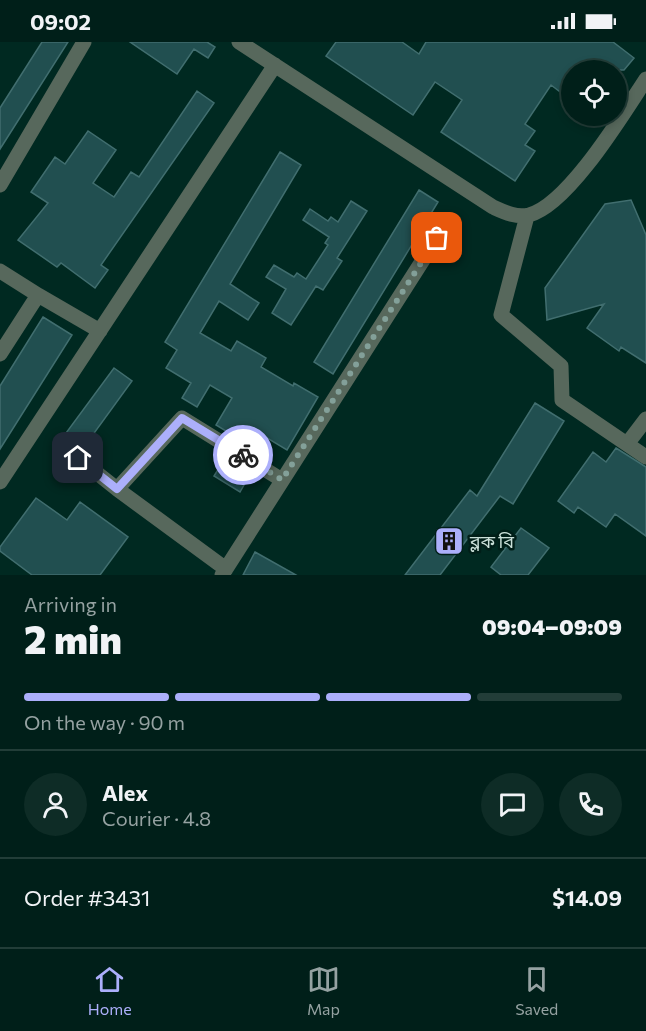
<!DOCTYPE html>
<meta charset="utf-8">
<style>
:root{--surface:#001f19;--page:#0e2c26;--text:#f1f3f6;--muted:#95a2a2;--line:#223d38;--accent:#acaffb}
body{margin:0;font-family:Commissioner,"Noto Sans Bengali",sans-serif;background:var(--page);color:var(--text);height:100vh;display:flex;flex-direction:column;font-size:22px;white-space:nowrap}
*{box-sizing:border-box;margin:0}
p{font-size:20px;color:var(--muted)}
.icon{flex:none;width:33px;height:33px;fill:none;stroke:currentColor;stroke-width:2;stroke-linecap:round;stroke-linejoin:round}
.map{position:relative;height:533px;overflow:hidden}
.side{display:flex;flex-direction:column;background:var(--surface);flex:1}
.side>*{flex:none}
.tools{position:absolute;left:561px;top:18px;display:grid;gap:12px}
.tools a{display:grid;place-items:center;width:66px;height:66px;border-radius:50%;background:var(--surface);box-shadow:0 3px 9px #0003,0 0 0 2px var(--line);font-size:30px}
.pin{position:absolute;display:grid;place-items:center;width:51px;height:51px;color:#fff;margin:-26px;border-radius:12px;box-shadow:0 3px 9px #0006}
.courier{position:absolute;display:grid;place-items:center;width:60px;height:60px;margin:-30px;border:4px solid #acaffb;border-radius:50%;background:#fff;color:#222;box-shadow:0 2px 8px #0007}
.summary em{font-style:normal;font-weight:800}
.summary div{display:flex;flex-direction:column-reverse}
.summary{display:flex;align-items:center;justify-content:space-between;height:102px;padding:0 24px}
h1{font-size:39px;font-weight:800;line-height:45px}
.bar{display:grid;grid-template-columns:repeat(4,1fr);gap:9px 6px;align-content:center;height:72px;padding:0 24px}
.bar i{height:8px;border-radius:4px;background:var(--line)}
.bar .current{background:var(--accent)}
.bar p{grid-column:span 4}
.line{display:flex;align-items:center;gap:15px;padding:0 24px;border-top:2px solid var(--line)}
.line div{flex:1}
.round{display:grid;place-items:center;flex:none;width:63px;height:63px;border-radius:32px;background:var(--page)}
.status{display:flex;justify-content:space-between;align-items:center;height:42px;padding:0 30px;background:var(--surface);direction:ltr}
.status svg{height:16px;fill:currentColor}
.menu{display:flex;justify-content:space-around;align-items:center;height:84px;border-top:2px solid var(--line);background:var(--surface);font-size:16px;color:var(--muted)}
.menu a{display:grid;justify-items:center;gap:3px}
.menu .current{color:var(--accent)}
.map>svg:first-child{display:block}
.building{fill:#214f50;stroke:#416e6f;stroke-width:1.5}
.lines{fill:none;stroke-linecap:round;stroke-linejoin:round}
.minor{stroke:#57685c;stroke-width:15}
.done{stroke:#83a099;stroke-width:6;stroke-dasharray:0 10.8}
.route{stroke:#acaffb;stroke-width:8}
.labels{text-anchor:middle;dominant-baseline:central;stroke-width:5;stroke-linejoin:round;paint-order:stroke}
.poi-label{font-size:18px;fill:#cae0d9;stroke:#001e18;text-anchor:start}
</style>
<div class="status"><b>09:02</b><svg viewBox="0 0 49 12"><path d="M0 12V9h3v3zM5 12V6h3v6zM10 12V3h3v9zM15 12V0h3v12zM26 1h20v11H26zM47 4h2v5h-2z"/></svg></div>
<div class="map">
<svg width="646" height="533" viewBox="0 0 646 533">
<rect width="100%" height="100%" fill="#002921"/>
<path class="building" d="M42,0H68L0,107V66Z
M130,0H207L215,5L208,16L194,7L177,32Z
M336,0H402L419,12L426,0H613L634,16L624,28H572V59L551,43L525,82L535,89L525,103L535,109L515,139L441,90L462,58L435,40L413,73L326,14Z
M197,49L214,61L101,223L108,228L95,246L61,221L57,225L18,198L48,161L31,150L55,115L65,122L88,89L116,108L93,141L114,155L131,130L139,135Z
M280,110L301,123L230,242L259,261L248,278L219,259L200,291L231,309L237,299L266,316L261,325L293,344L294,341L318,355L287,408L247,384L239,397L216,383L232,356L210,343L197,365L182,356L191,341L166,326L177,308L165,300Z
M419,148L438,160L333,332L314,320Z
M631,158L646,193V321L621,305L619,309L587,286L604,262L547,278L545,246L605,162Z
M351,159L367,169L337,216L342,219L323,248L316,244L291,283L272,271L286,247L266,235L274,223L294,235L297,231L306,237L328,203L325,201L329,195L303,178L310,167L328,179L331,175L338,180Z
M43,275L72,293L0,407V344Z
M114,326L132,339L84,405L66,391Z
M535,361L564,379L513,462L500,454L440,533H405L470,448L477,454Z
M616,406L646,425V494L615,472L606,485L578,465L574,471L558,459L593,410L606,420Z
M222,421L248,436L240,450L214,434Z
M36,456L67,478L80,460L128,495L100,533H32L0,509V505Z
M521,486L549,506L528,533H501L491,525Z
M255,510L296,533H243Z"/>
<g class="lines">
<path class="minor" d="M239,0L493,165C504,170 516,176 529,173C568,163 623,72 646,37
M0,143L84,0
M527,174L501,273L561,324L562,358L646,415
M0,229L38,253
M0,312L38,253L100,289
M627,402L646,377
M78,416L117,447
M0,440L275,23
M226,527L117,447L182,376L282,438
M222,533L437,196"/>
</g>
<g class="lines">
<path class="done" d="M243,413L282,438L437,196"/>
<path class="route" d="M78,416L117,447L182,376L243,413"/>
</g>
<defs>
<g id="building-square" transform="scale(1.5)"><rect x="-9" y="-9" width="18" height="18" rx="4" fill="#acaffb" stroke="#001e18"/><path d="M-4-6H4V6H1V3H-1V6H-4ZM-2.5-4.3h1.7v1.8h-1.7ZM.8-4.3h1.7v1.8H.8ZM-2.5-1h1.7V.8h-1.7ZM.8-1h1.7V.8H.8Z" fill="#111"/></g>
</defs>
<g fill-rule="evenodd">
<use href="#building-square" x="449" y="499"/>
</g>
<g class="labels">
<g class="poi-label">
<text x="470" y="499">ব্লক বি</text>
</g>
</g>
</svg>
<div class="tools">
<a><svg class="icon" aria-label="locate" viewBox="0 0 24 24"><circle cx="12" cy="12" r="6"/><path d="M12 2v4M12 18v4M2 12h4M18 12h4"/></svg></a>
</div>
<div class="pin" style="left:437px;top:196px;background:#ea580c"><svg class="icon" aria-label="bag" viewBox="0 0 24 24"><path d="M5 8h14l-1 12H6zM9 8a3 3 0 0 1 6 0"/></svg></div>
<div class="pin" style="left:78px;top:416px;background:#1f2937"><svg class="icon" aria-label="home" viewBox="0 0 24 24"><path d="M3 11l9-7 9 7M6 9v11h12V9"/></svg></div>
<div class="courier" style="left:243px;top:413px"><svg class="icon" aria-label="bike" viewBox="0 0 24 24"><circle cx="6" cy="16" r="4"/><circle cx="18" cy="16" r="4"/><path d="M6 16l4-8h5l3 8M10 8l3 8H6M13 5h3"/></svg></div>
</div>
<section class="side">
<div class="summary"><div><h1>2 min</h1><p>Arriving in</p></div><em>09:04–09:09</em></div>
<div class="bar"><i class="current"></i><i class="current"></i><i class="current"></i><i></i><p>On the way · 90 m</p></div>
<div class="line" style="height:108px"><a class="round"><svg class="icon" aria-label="person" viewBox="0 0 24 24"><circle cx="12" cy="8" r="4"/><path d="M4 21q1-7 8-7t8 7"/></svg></a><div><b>Alex</b><p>Courier · 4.8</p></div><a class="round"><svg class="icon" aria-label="chat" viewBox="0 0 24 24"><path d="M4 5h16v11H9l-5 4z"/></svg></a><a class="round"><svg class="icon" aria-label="phone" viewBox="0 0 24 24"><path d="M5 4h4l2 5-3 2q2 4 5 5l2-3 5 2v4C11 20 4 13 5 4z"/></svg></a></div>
<div class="line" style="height:78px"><div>Order #3431</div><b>$14.09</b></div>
</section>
<nav class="menu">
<a class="current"><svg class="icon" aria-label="home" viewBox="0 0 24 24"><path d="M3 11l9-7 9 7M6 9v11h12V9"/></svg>Home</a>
<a><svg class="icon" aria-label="map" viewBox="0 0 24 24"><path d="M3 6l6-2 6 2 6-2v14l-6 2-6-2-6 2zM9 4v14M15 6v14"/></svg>Map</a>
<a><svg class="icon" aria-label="saved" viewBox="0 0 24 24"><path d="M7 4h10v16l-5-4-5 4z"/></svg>Saved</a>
</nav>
